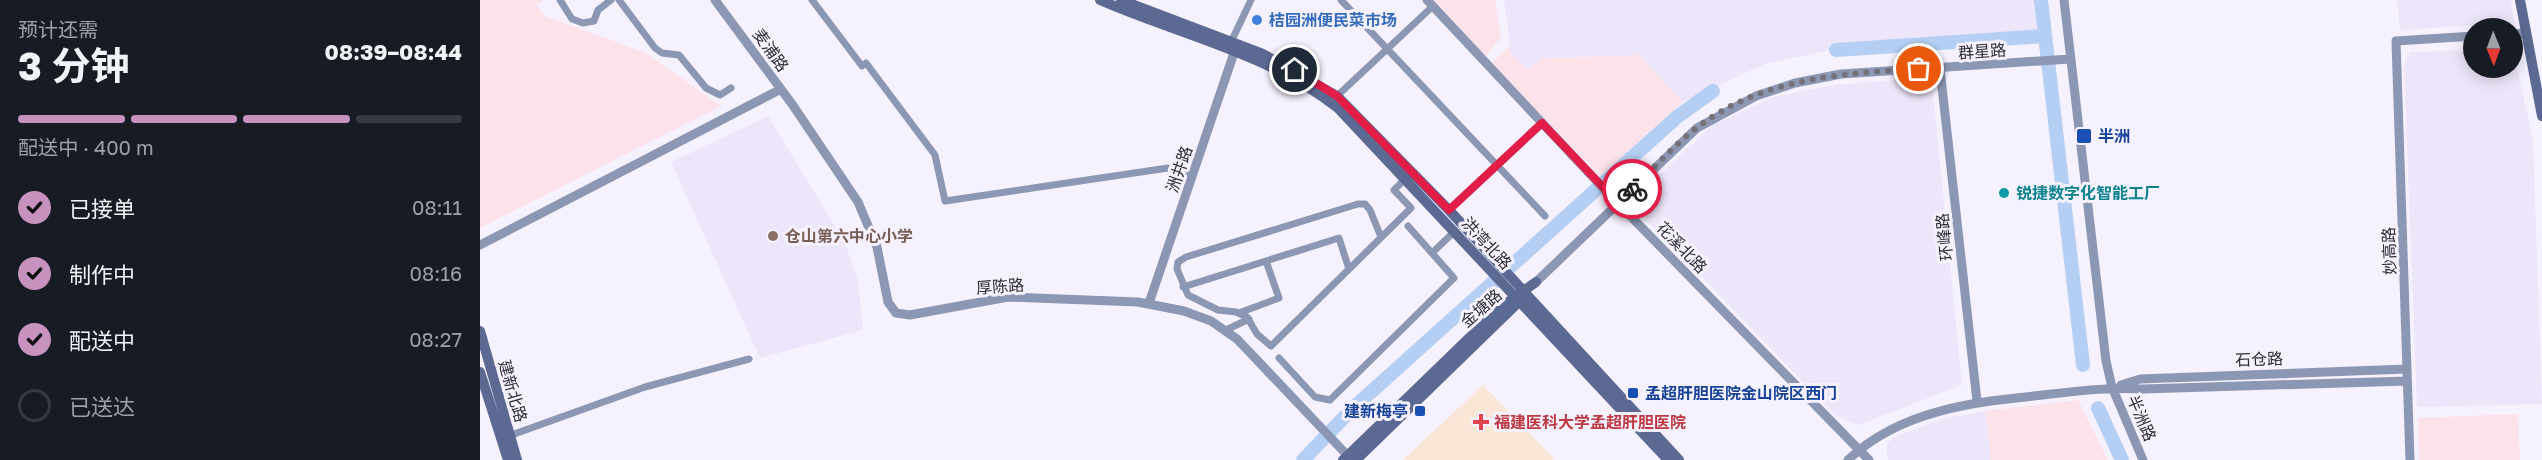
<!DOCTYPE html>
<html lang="zh">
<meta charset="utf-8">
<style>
:root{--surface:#171b24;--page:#20242c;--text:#f1f3f6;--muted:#9ea1a6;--line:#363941;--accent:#c792be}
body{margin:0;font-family:"Golos Text","Noto Sans SC",sans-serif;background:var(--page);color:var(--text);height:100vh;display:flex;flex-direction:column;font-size:22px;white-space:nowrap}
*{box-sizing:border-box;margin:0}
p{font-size:20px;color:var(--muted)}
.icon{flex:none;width:33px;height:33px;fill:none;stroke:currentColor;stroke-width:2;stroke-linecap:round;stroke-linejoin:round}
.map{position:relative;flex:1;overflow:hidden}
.side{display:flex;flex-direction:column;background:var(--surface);width:480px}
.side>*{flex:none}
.needle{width:39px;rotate:179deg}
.controls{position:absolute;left:1983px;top:18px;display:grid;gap:12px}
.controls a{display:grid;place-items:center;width:60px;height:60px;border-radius:50%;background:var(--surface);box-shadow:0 3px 15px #0003;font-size:30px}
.pin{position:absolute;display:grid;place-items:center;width:51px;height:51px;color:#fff;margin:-26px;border:3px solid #fff;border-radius:50%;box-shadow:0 2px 6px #0007}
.courier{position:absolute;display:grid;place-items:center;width:60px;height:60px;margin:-30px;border:4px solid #e11d48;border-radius:50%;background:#fff;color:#222;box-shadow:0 2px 8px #0007}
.overview em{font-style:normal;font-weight:700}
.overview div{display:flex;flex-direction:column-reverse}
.overview{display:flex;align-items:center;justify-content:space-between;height:102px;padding:0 18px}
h1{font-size:39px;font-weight:700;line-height:45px}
.bar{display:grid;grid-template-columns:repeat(4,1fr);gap:9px 6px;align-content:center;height:72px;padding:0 18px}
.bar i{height:8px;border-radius:4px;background:var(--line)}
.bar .selected{background:var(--accent)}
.bar p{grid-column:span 4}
ol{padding:0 18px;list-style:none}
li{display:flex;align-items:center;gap:18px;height:66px}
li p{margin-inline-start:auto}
li .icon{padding:6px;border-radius:50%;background:var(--accent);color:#111;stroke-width:4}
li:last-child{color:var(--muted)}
li i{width:33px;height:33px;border:3px solid var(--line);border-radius:50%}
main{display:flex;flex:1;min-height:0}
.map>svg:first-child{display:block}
.commercial{fill:#fce2e9}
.built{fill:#ede6fa}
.medical{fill:#f9e6d6}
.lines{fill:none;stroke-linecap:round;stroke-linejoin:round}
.river{stroke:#b4cff3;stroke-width:14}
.minor{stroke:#8c97b3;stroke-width:7}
.tertiary{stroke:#8c97b3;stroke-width:9}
.secondary{stroke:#5c6a93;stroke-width:10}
.done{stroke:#747179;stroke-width:6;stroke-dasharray:0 10.8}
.route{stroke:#e11d48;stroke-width:8}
.shop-dot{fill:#3f7fe0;stroke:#f5f1fe;stroke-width:2}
.transit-dot{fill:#1a4fb4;stroke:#f5f1fe;stroke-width:2}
.culture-dot{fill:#0f9aa8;stroke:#f5f1fe;stroke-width:2}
.education-dot{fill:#8d6e63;stroke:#f5f1fe;stroke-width:2}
.health-dot{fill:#e0444e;stroke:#f5f1fe;stroke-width:2}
.labels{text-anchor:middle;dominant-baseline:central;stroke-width:6;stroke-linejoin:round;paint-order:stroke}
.shop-label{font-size:16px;font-weight:bold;fill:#366cbe;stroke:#f5f1fe;text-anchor:start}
.street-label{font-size:16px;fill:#2e2c31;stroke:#f5f1fe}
.transit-label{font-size:16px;font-weight:bold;fill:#164399;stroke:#f5f1fe;text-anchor:start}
.culture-label{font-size:16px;font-weight:bold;fill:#0d838f;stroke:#f5f1fe;text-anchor:start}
.education-label{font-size:16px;font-weight:bold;fill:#785e54;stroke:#f5f1fe;text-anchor:start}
.health-label{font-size:16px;font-weight:bold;fill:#be3a42;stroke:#f5f1fe;text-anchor:start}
</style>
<main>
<section class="side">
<div class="overview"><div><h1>3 分钟</h1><p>预计还需</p></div><em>08:39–08:44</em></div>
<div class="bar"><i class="selected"></i><i class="selected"></i><i class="selected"></i><i></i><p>配送中 · 400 m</p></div>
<ol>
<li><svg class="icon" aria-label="check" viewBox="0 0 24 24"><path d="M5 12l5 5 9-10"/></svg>已接单<p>08:11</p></li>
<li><svg class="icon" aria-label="check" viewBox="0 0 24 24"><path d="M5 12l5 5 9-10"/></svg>制作中<p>08:16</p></li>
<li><svg class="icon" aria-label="check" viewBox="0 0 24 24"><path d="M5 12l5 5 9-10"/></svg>配送中<p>08:27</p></li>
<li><i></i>已送达</li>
</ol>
</section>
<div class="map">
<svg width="2062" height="460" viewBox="0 0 2062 460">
<rect width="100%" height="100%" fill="#f5f1fe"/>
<path class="commercial" d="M0,0H63L56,5L65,16L166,53L241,106L0,228Z
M954,0H1015L1021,37L1008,54L1005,57Z
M1030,45L1031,54L1064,58L1159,55L1203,102L1120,176L1011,64Z
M1598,400L1628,460H1511L1505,411Z
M2038,414L2040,460H1939L1938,418Z"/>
<path class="built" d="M1024,0H1567L1570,25L1563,32L1355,49L1285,64L1203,102L1159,55L1064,58L1047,69L1031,54Z
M1917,0H2031L2034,23L1920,30Z
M2033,49L2053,140L2062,404L1937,407L1924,65L1930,52L1993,50L1994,68H2032Z
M1426,79L1453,92L1482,385L1378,425L1356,416L1159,212L1157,195L1233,125L1293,97L1354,85Z
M288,116L365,243L378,281L383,330L280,358L191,162Z
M1505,411L1511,460H1408L1406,445L1412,438L1462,419Z"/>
<path class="medical" d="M1003,385L1075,460H923Z"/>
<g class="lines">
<path class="river" d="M1561,0L1603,365
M1356,50L1565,36
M1618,408L1642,460
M823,460L871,410L1138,170L1197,117L1233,91"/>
<path class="minor" d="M80,0L92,19L103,23L114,21L118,10L131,0
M139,0L175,48L182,53L199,55L226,88L240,95L251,88
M332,0L382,66L386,63L455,155L465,201L688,168L712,175
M861,0L1065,216
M751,42L771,0
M857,96L953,6
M969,210L1063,123
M901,237L890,210L885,204H878L706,257L698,262L697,269L708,295L738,310L756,312L767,317L777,334L791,346L931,208L914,190L926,178
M952,253L975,231
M703,287L859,238L869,269
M759,313L799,298L786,261
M746,330L769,319
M799,358L835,397L850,400L974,278L928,226
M26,437L165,387L269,359"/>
<path class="tertiary" d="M235,0L312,104L378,202L397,247L408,302L416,313L430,315L528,297L658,302L704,311L731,321L757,339L868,456
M947,0L1123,188L1389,460
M1584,0L1626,361L1632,387L1663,460
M2032,34L2046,33
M1460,69L1497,401
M0,245L301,89
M1056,282L1217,128L1276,96L1315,83L1361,74L1590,59
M669,303L756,47
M1641,385L1660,379L1927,369
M1368,460C1420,410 1494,402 1563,395C1597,391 1629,387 1663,389L1927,381
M1930,460L1916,41L1994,36"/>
<path class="secondary" d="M620,0C700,35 788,53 858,108L1188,460
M641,0L783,54L857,96L969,210L1199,460
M2040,0L2062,116
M0,331L37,460
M0,372L28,460
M863,460L1021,307L1056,282
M876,460L1043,298"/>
</g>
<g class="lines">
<path class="done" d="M1152,189C1174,168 1195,144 1219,126C1283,78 1363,73 1439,69"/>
<path class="route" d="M815,70L857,96L969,210L1062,123L1139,204L1152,189"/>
</g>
<circle class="shop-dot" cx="777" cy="20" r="6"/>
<g class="transit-dot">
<rect x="1596" y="128" width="16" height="16" rx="3"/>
<rect x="1147" y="387" width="12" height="12" rx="3"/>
<rect x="934" y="405" width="12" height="12" rx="3"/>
</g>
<circle class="culture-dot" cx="1524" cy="193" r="6"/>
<circle class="education-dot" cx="293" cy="236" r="6"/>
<path class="health-dot" d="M998 413h6v6h6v6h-6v6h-6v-6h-6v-6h6z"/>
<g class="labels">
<g class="shop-label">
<text x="789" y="20">桔园洲便民菜市场</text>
</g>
<g class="street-label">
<text transform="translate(291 50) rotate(54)">麦浦路</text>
<text transform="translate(1502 51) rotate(-4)">群星路</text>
<text transform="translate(699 169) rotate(-71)">洲井路</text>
<text transform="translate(1464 237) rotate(-96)">环峰路</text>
<text transform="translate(1007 243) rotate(47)">洪湾北路</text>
<text transform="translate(1202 247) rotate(46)">花溪北路</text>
<text transform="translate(1909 251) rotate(-92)">妙高路</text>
<text transform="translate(520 286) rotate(-4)">厚陈路</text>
<text transform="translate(1001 308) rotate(-41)">金塘路</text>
<text transform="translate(1779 359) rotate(-2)">石仓路</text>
<text transform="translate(33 391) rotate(74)">建新北路</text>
<text transform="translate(1662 418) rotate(67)">半洲路</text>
</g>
<g class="transit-label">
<text x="1618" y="136">半洲</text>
<text x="1165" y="393">孟超肝胆医院金山院区西门</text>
<text x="928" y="411" text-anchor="end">建新梅亭</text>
</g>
<g class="culture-label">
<text x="1536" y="193">锐捷数字化智能工厂</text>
</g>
<g class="education-label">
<text x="305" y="236">仓山第六中心小学</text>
</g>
<g class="health-label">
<text x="1014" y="422">福建医科大学孟超肝胆医院</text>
</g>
</g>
</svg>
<div class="controls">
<a><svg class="needle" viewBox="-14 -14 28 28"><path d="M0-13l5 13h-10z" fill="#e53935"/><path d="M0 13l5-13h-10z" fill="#9ea1a6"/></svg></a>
</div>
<div class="pin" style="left:1439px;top:69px;background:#ea580c"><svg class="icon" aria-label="bag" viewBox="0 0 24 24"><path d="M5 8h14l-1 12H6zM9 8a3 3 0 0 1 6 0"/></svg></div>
<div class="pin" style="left:815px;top:70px;background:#1f2937"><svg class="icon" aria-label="home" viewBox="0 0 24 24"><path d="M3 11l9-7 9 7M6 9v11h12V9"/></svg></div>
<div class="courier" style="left:1152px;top:189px"><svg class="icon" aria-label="bike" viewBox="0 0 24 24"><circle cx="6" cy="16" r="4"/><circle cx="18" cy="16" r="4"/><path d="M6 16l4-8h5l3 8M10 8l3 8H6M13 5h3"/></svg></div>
</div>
</main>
